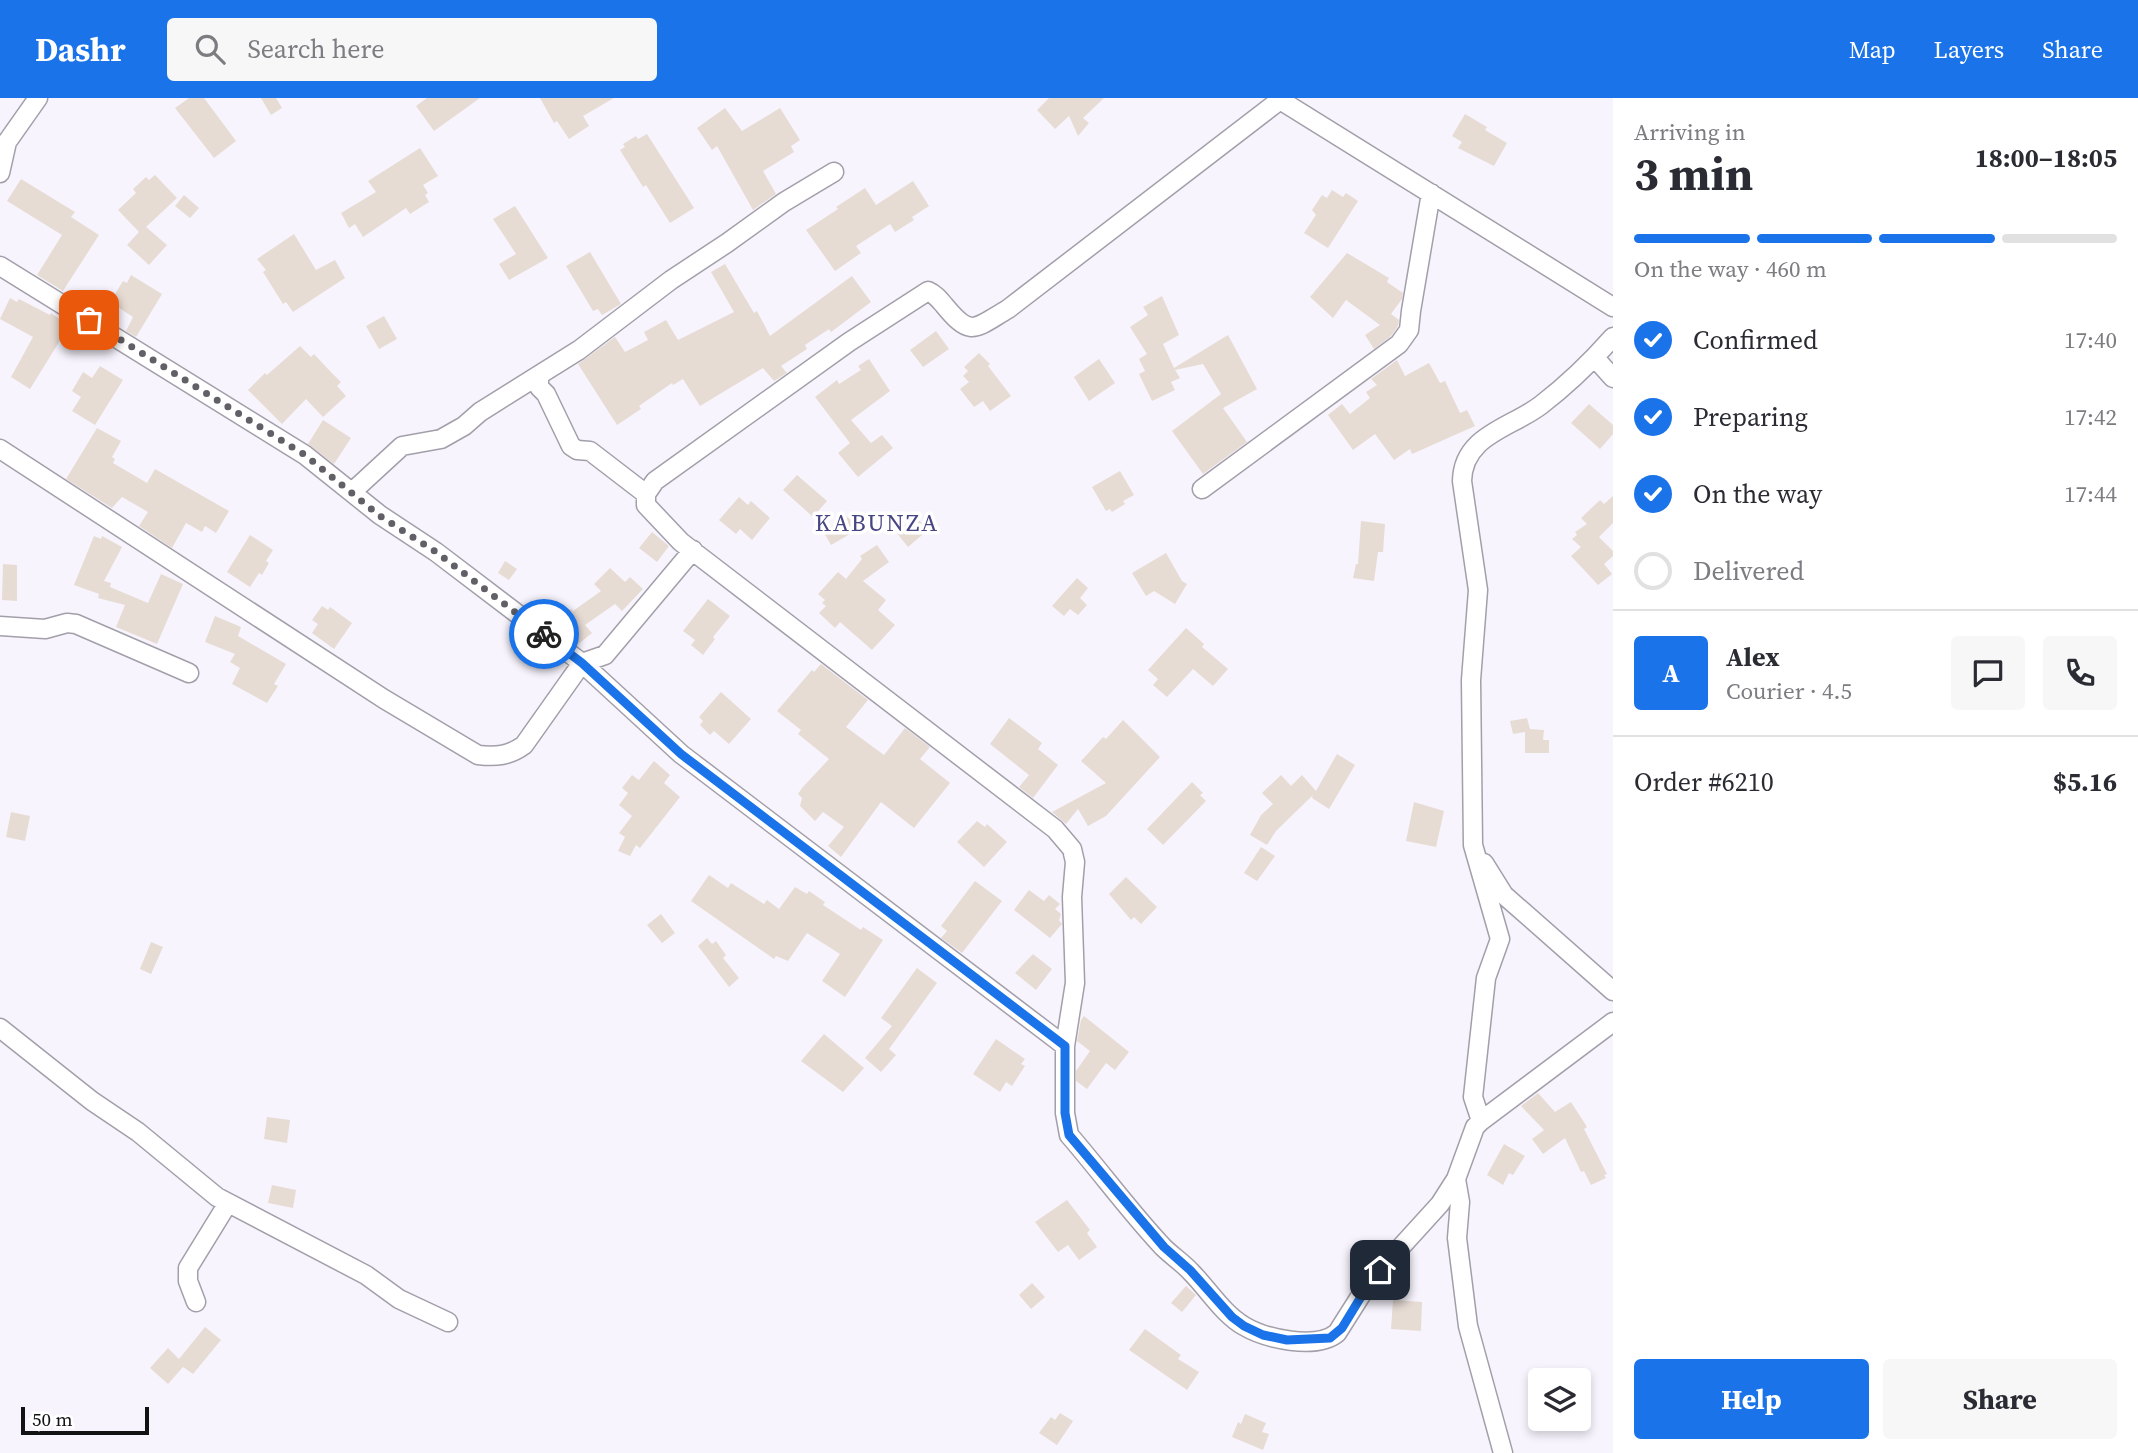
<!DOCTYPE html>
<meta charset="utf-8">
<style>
:root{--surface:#fff;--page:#f7f7f7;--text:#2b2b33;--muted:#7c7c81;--line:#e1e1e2;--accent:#1a73e8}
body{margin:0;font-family:"Source Serif 4",serif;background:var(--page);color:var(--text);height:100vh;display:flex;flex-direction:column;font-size:26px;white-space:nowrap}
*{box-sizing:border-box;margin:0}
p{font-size:23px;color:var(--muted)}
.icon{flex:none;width:38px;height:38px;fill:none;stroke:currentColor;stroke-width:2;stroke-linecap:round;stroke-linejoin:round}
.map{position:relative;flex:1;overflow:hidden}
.details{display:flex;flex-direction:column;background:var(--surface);width:525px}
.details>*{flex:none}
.fabs{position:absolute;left:1528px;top:1270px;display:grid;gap:14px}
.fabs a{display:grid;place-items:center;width:63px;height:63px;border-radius:7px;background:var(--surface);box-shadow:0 4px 10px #0003;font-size:35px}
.scale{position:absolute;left:21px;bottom:18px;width:128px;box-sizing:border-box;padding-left:7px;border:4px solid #121114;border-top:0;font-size:19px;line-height:24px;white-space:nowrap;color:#121114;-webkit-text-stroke:5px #fff;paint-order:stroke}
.pin{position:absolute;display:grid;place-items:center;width:60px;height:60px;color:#fff;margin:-30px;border-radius:14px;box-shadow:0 4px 10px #0006}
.courier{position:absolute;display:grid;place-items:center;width:70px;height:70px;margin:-35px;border:5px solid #1a73e8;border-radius:50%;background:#fff;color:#222;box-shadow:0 2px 9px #0007}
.headline em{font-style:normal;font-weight:700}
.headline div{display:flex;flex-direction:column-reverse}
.headline{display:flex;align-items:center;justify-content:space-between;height:119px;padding:0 21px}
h1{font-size:46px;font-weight:700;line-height:52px}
.bar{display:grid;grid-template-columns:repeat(4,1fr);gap:10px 7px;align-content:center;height:84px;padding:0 21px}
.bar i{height:9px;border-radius:5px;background:var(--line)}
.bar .current{background:var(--accent)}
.bar p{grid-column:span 4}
.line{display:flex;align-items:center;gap:18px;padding:0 21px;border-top:2px solid var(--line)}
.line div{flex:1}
.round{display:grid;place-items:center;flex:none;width:74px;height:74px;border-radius:7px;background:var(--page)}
ol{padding:0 21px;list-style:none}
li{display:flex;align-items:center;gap:21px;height:77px}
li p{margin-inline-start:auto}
li .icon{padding:7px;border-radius:50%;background:var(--accent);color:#fff;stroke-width:4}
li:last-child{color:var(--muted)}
li i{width:38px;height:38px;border:4px solid var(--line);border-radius:50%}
.primary-button{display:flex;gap:14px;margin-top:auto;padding:14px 21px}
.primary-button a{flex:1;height:80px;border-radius:7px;background:var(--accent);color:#fff;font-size:28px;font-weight:700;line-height:80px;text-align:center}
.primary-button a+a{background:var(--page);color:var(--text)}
header{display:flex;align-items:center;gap:42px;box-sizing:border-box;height:98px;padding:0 35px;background:var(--accent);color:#fff}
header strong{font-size:33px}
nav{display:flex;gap:38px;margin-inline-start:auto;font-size:24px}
.search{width:490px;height:63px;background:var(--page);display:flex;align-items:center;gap:18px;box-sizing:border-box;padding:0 24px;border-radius:7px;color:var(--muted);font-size:26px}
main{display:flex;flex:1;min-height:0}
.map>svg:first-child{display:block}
.building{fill:#e7dcd4}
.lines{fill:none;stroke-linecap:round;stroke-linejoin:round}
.minor-casing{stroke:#a39faa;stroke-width:21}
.minor{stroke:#fff;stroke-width:18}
.done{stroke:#626066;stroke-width:7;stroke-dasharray:0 12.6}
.route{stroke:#1a73e8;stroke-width:9}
.labels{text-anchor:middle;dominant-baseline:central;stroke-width:7;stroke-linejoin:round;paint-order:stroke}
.quarter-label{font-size:24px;letter-spacing:2px;fill:#474583;stroke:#fff}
</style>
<header>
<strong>Dashr</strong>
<div class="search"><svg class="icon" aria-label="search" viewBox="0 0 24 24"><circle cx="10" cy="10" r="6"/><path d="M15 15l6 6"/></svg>Search here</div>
<nav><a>Map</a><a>Layers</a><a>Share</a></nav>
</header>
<main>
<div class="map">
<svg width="1613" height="1355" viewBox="0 0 1613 1355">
<rect width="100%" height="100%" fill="#f7f4fd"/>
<path class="building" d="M189,0H204L236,43L214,60L175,10Z
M261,0H276L282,10L271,17Z
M427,0H480L434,33L416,8Z
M540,0H614L583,18L589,28L569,41L557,23L554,25Z
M1049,0H1104L1083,20L1089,25L1078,38L1069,18L1055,31L1037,12Z
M725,10L742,33L780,10L800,42L791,48L794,54L763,73L776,96L753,112L717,48L712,52L697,30Z
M1465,16L1487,29L1485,32L1507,45L1494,68L1458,50L1462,44L1452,38Z
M647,36L694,110L670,125L646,87L643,89L620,52L625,49L623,46L636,38L638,41Z
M420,50L438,78L423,87L428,95L425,97L429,104L410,116L406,110L363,139L355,126L349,130L341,115L376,94L368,83Z
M155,77L177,100L146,129L167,147L149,167L127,147L139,134L118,112L136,95L133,91L146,79L149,82Z
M21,81L75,114L71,119L99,137L63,193L37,177L62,137L7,103Z
M913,83L929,108L912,119L914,122L895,134L890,126L856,148L861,155L835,173L806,132L838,111L836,109L865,90L876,107Z
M1332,92L1343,99L1346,95L1358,103L1328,150L1304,135L1316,117L1312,112L1322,97L1327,100Z
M184,97L199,110L190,120L175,108Z
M515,108L548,160L509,182L499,166L516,156L493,121Z
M294,136L316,172L335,162L345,180L293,214L286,204L283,206L263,174L266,172L257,161Z
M590,154L621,206L602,217L598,211L593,213L566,168Z
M1347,155L1389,180L1387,184L1403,195L1402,201L1391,216L1399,222L1398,228L1391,238L1374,251L1365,237L1380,227L1346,202L1333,220L1310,199Z
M725,166L754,215L757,213L770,238L852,178L871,204L831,234L829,231L805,247L807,251L781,268L787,275L774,283L763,270L700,308L683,281L673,287L672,285L639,308L641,311L617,327L578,266L615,239L625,254L648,242L644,234L666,222L678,242L734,214L711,174Z
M131,177L162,196L136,239L126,233L133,219L110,204L123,183L127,185Z
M1162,198L1179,237L1163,246L1174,270L1228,237L1257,291L1223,310L1247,344L1203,376L1172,333L1221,296L1203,266L1175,272L1180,280L1171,284L1175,292L1152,303L1139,276L1145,273L1139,261L1147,256L1130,229L1148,217L1143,209Z
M10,200L17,204L19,201L50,217L51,215L69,228L30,291L11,279L33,239L0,221Z
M384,218L397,241L379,251L366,228Z
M936,233L949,251L923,269L910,252Z
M300,248L311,259L314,256L329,272L341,284L337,288L346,298L323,319L306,301L282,326L248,292L265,275L267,277Z
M979,255L990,266L988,268L1011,298L990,313L983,303L974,309L960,291L969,284L963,278L968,273L964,269Z
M869,261L890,293L851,322L871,345L882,337L893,350L858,379L838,355L850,345L815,299L837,282L839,286L861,272L858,268Z
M1099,261L1115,285L1089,303L1074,279Z
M1397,262L1405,278L1429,265L1440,285L1445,283L1460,315L1467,312L1475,328L1412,356L1410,351L1394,362L1375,336L1353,352L1328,317L1342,306L1350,316L1370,300L1366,294L1377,287L1371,281Z
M100,268L123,282L95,327L72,313L81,299L72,293L83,274L92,280Z
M1589,306L1613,327V336L1600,351L1571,325Z
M323,322L351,340L334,366L308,346Z
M97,330L121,343L112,359L115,361L113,365L147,385L155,371L229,413L216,435L205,428L202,434L186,425L172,450L139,428L148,414L122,399L112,410L66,381Z
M1120,373L1134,397L1123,403L1125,406L1112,414L1110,411L1106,413L1092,389Z
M797,377L827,403L813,419L783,392Z
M1613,398V425L1599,439L1613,453V458L1604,466L1612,476L1598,487L1571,458L1581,449L1572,441L1577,437L1575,434L1587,426L1581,420L1600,402L1604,406Z
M739,399L748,407L751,403L770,420L752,442L740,431L736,436L719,422Z
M855,415L864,428L831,447L823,433Z
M916,419L928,432L908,449L896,434Z
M1361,423L1385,426L1383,454H1378L1374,483L1353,480L1356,466H1358Z
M652,434L669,448L657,464L639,450Z
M250,437L273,452L266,463L269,465L262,477L259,475L250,489L227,474Z
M94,438L101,441L102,438L122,449L104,483L111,485L110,489L148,505L161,476L183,486L157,546L116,529L125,507L98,500L99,496L74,487Z
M877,447L889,464L863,483L886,502L878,512L895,527L872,552L840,524L835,530L819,515L826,508L822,505L825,502L818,496L838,474L846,481L862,461L860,458Z
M1166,455L1182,483L1187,486L1175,506L1154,493L1146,498L1132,475Z
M505,463L517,471L509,482L498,475Z
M3,466L17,467V503L2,502Z
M610,470L625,484L630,479L643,491L622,513L615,506L585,527L592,535L577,547L552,527L571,511L573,513L601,493L594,486Z
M1077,480L1088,490L1080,500L1087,507L1078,517L1070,511L1064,518L1052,508Z
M708,501L730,518L713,539L715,541L703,557L691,547L695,542L683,533Z
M322,508L328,512L330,509L352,525L334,551L312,535L318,526L312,522Z
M215,518L241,529L238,538L286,566L274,586L278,588L267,605L232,586L240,570L230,564L235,556L205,544Z
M1186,530L1204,546L1202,549L1228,571L1213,588L1193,571L1167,599L1153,587L1158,581L1148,572Z
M821,566L868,602L846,629L884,657L905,630L930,649L920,661L950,685L914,730L881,704L841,759L828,748L844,729L823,714L815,723L800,708L802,700L798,696L802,690L829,661L798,636L801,632L777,613L812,572L814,574Z
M721,594L751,621L729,646L714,633L710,637L700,627L703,623L699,619Z
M1009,620L1042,645L1038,651L1058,667L1033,700L1019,689L1029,677L990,646Z
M1527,620L1530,631L1544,632L1543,642H1549V655H1525V634L1513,636L1510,623Z
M1123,622L1160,659L1106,718L1088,728L1078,711L1066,726L1052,714L1106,685L1081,663L1103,639L1106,641Z
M1337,656L1355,667L1329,711L1312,700L1313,697L1276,733L1267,747L1250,737L1261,717L1273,706L1262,695L1281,677L1291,688L1302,677L1316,693Z
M654,663L670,677L664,685L680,699L640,750L636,747L630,758L618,753L625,739L619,735L632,718L619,707L628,695L622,690L632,677L639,682Z
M1192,684L1203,695L1200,697L1206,703L1163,747L1147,731Z
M1414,704L1444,713L1436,749L1406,743Z
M11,714L30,718L25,743L6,739Z
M977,723L985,729L987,726L1007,744L984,769L957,744Z
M1261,749L1275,758L1257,783L1244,775Z
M709,777L728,790L731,785L764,806L767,802L779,811L795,789L807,796L809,793L825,804L823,807L861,832L863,829L883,842L845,899L822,883L840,856L807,835L788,863L776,858L774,861L691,803Z
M1126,779L1157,809L1141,826L1134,819L1131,822L1109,796Z
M975,783L1002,803L962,855L941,840L947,833L941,828Z
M1029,792L1044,803L1049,797L1060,806L1055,811L1061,816L1059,822L1062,826L1050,840L1014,812Z
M661,816L675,835L662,845L647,827Z
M707,840L712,846L716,843L726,857L723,860L739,880L729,889L698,848Z
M151,844L163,849L151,876L140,871Z
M1033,856L1052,871L1036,892L1015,875Z
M917,870L937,885L889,951L896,957L881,974L865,960L892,928L881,920Z
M1084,918L1129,954L1115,972L1106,965L1087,991L1076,983V973L1090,953L1077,943L1081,922Z
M824,936L864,970L843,994L801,963Z
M996,941L1025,961L1021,966L1025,968L1012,988L1006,984L1000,994L973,976Z
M1538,995L1555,1014L1571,1004L1587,1029L1584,1031L1607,1076L1604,1077L1606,1080L1591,1087L1584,1073L1581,1074L1565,1040L1543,1056L1532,1041L1544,1032L1521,1008Z
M267,1019L290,1022L287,1045L264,1041Z
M1504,1046L1525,1058L1513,1077L1509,1075L1503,1087L1487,1077Z
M272,1087L296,1092L293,1110L268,1105Z
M1067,1102L1090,1132L1087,1135L1097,1149L1079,1162L1068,1147L1058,1154L1035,1124Z
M1032,1185L1045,1199L1031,1211L1019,1197Z
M1186,1188L1196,1197L1182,1214L1171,1205Z
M1393,1202L1422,1204L1421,1233L1391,1231Z
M205,1229L221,1242L193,1276L183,1269L168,1286L150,1270L168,1250L179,1261Z
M1145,1231L1181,1257L1178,1261L1199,1274L1187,1292L1129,1252Z
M1060,1315L1073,1323L1057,1347L1039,1335L1051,1319L1055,1322Z
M1245,1316L1266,1325L1262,1334L1269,1336L1263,1352L1232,1339L1238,1324L1241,1326Z"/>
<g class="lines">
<g class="minor-casing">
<path id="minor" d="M1277,0L1613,209
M1280,2L1008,211C974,231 971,240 944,207C939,201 935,196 928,193L849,244L655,383L646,396V407L681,444L1055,731L1072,751L1075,764L1072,799L1075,885L1065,948V1015L1069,1037C1101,1074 1130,1114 1163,1149C1172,1158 1183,1165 1191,1174C1208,1191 1223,1216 1244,1228C1266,1241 1316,1252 1337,1235L1370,1183L1440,1106L1456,1081L1475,1029L1481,1023L1473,999L1486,880L1500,841L1473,747L1471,582L1478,492L1462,383C1463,337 1511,330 1541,307C1567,287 1591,264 1613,239
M0,75L7,44L38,0
M0,168L305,357L380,417L436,454L582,565L681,656L1065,948
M1595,260L1613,280
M539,279V289L546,296L571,348L577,352L590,353L646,396
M0,351L384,601L478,657C496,659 509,658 524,647L582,565L605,557L693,452
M1202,391L1399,246L1409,232L1411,213L1431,95
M352,394L402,348L441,341L464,328L480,314L579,252L671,182L727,145L784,104L834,74
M0,528L45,531L67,525L76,526L189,575
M1484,765L1504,797L1613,893
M0,930L92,1003L138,1034L217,1099L366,1177L399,1201L448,1224
M1481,1023L1613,924
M1456,1081L1460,1104L1457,1140L1468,1228L1503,1355
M196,1204L188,1183V1170L228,1105"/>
</g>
<use href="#minor" class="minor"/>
</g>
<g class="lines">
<path class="done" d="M89,222L305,357L380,418L436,454L544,536"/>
<path class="route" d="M544,536L582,565L681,656L1065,948V1015L1069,1037L1164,1149L1190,1172L1232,1219L1244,1228L1263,1237L1287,1242L1330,1240L1342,1230L1370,1184L1380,1172"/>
</g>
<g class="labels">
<g class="quarter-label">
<text x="877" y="424">KABUNZA</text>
</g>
</g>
</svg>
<div class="fabs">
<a><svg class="icon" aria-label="layers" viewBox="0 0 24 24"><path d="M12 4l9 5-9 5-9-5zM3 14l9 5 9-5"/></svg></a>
</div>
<div class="scale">50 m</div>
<div class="pin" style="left:89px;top:222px;background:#ea580c"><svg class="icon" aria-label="bag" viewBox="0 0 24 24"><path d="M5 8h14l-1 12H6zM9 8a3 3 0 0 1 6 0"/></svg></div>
<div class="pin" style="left:1380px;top:1172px;background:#1f2937"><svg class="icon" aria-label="home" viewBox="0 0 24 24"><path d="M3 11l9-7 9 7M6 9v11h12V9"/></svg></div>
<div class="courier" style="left:544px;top:536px"><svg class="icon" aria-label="bike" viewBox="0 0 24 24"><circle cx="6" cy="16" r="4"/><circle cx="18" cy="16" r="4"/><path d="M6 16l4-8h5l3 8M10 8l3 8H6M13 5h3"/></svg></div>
</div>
<section class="details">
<div class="headline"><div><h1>3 min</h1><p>Arriving in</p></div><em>18:00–18:05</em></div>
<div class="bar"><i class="current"></i><i class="current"></i><i class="current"></i><i></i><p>On the way · 460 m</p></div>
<ol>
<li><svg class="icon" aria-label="check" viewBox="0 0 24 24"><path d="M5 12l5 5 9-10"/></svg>Confirmed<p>17:40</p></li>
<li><svg class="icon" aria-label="check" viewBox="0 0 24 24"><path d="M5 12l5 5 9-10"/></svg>Preparing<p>17:42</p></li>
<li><svg class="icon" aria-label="check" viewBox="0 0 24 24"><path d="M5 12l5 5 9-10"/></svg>On the way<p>17:44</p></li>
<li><i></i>Delivered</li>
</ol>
<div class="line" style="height:126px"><b class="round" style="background:var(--accent);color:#fff">A</b><div><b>Alex</b><p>Courier · 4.5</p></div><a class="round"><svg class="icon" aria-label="chat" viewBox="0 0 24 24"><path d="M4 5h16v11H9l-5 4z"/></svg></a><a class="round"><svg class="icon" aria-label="phone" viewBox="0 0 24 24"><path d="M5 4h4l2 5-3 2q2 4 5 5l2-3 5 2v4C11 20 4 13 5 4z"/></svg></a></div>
<div class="line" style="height:91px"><div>Order #6210</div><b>$5.16</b></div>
<div class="primary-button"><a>Help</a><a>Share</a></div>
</section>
</main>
